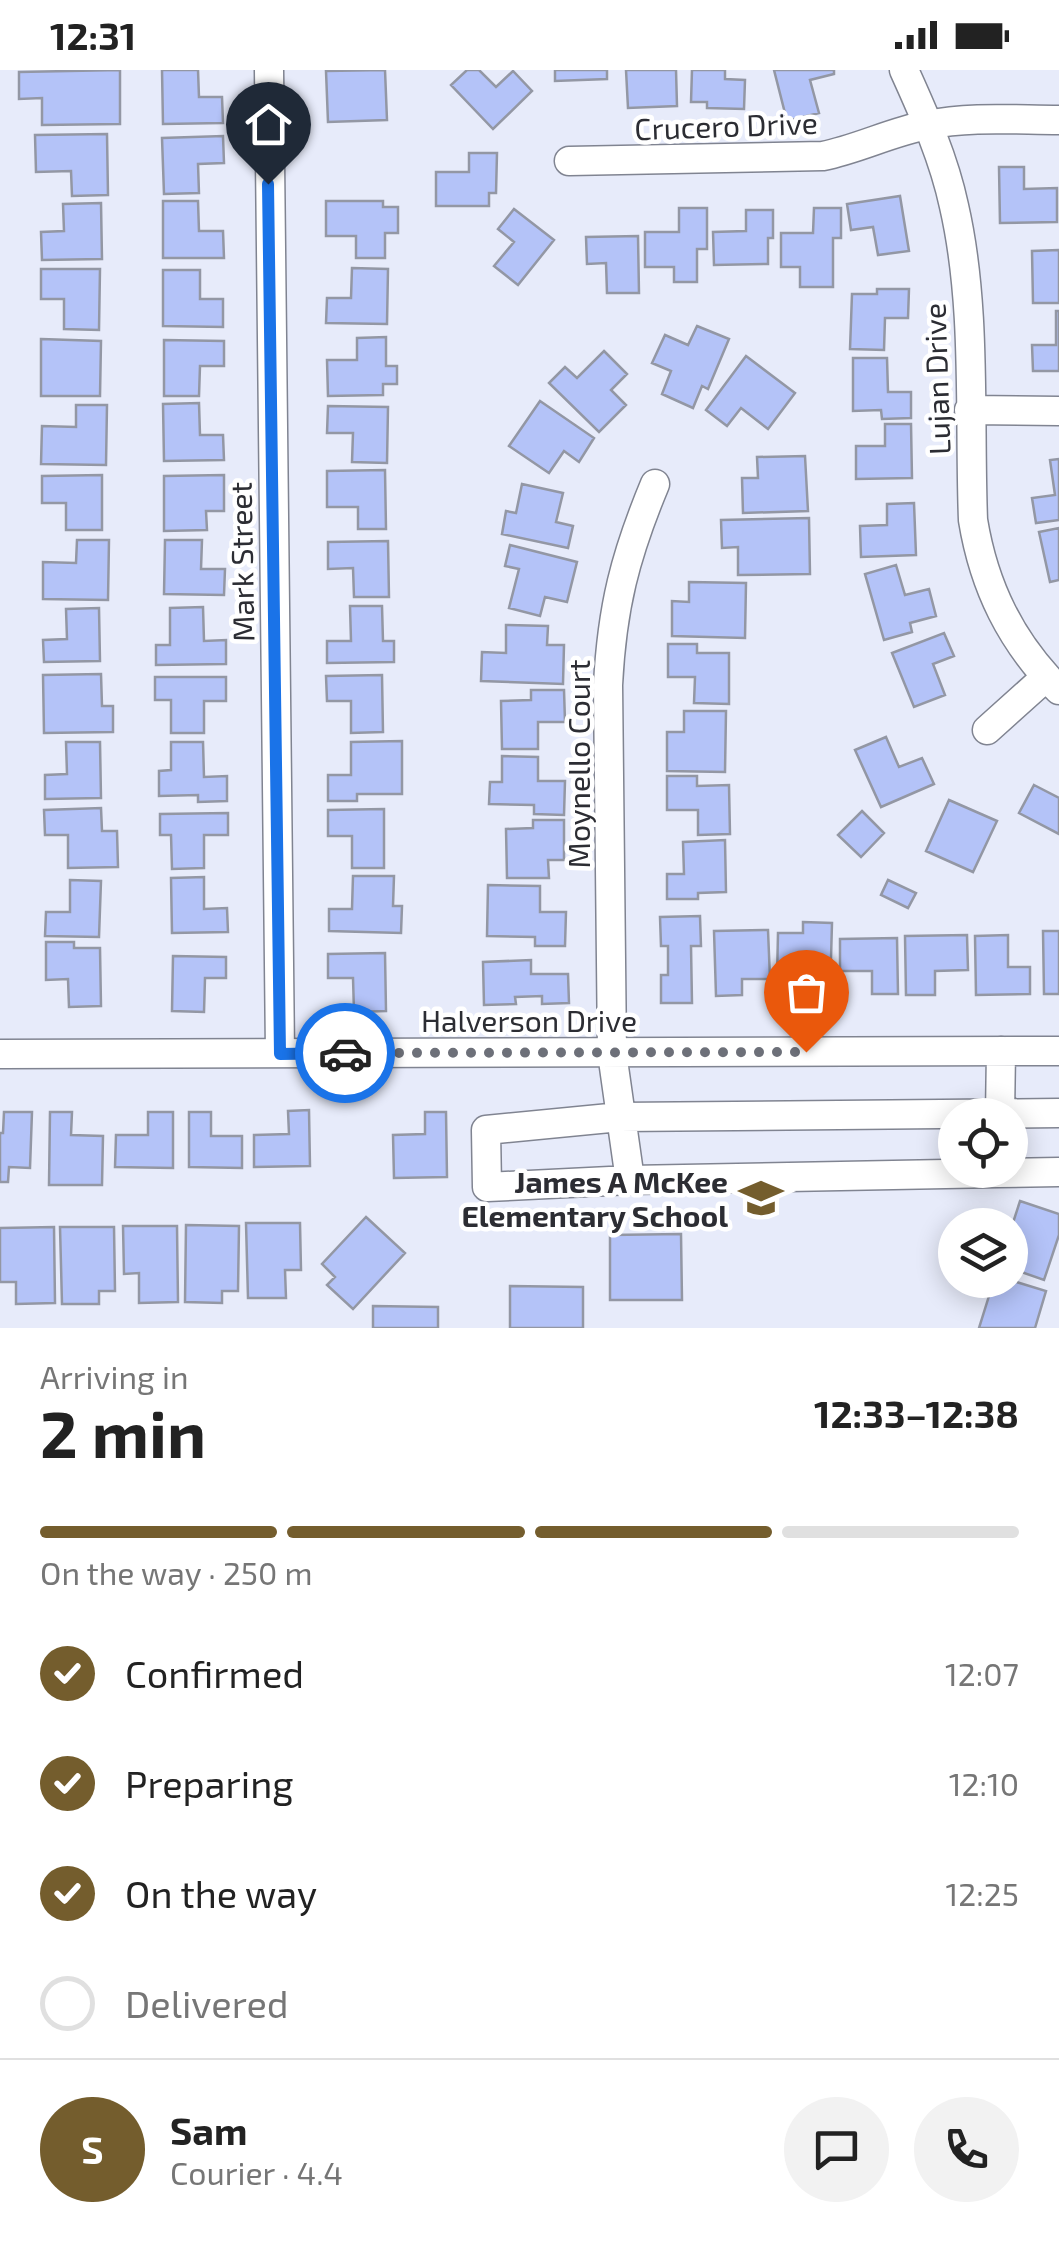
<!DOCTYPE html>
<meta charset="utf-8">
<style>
:root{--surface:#fff;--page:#f2f2f2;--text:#222;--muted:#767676;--line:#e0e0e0;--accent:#745d2d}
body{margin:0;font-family:"Exo 2",sans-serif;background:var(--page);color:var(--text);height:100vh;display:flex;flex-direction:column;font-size:38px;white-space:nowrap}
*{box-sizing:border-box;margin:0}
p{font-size:32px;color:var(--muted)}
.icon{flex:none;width:55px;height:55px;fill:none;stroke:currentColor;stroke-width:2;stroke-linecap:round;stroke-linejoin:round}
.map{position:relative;height:1258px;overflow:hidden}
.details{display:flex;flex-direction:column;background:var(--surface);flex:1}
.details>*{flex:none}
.buttons{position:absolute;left:938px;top:1028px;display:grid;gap:20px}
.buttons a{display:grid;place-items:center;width:90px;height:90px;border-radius:50%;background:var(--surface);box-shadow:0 5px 25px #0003;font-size:50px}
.pin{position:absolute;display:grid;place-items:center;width:85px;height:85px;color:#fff;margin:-102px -42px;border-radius:50% 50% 50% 0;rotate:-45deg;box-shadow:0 0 10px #0007}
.pin .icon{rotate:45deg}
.courier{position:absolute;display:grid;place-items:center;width:100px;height:100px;margin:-50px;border:8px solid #1a73e8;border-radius:50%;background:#fff;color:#222;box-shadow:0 2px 12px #0007}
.headline em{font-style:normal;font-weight:700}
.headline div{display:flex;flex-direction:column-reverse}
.headline{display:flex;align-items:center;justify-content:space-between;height:170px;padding:0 40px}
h1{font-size:65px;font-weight:700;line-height:75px}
.bar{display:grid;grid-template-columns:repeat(4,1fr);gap:15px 10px;align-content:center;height:120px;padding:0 40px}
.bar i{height:12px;border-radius:8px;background:var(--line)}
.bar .selected{background:var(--accent)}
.bar p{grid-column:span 4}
.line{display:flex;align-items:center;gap:25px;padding:0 40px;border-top:2px solid var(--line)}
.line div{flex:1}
.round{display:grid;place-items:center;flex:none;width:105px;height:105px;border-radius:52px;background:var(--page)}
ol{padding:0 40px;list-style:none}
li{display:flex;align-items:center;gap:30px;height:110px}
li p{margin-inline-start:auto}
li .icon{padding:10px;border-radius:50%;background:var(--accent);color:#fff;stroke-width:4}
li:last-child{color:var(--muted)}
li i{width:55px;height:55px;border:5px solid var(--line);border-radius:50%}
.status{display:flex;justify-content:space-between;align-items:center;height:70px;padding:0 50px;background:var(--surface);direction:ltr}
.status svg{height:28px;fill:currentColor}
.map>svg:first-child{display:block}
.building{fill:#b4c3f8;stroke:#9397a4;stroke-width:2.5}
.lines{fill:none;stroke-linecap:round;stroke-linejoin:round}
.minor-casing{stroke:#808491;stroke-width:31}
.minor{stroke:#fff;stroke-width:28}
.done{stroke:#6d7079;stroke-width:10;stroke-dasharray:0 18}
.route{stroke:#1a73e8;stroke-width:12}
.labels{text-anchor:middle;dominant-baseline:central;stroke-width:9;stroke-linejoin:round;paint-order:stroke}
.street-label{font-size:30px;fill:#2c2d33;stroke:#fff}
.poi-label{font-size:30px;font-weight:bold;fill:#2c2d33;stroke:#fff;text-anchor:end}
</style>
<div class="status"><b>12:31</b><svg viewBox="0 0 49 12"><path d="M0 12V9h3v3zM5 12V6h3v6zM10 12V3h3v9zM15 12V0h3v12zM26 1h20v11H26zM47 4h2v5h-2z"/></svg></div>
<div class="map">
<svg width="1059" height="1258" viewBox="0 0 1059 1258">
<rect width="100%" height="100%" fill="#e7ebfa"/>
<path class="building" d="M120,0V54L42,55V28L19,29V2Z
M162,0H198L199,27H222L223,53L163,54Z
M385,0L387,50L328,52L326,1Z
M467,0H479L496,17L513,1L532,21L493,59L451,15Z
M555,0H607V9L555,11Z
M626,0H676L677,36L628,38Z
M692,0H725V9L745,10L744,39L707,38V32H691Z
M774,0H834V4L810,10L819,43L787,51Z
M107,64L108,125L72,126L71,101L36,102L35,65Z
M223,66L224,93L198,94L199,123L164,124L162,68Z
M469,83H497L496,123H489V136H436V102H469Z
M999,97H1024V119L1057,118V152L1000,153Z
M900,126L909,181L878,185L873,157L851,160L847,134Z
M163,131H198L199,161H223L224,188H163Z
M326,131H383V137H398V163H385V188H356V166H326Z
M101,133L102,189L42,190L41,162L64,161L63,134Z
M679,138H707V179H697V212H674V197H645V162H679Z
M814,138H841V168H833V217H800V197H781V163H813Z
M514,139L554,170L518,215L494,196L514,172L498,159Z
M746,140H773V168H768V194L714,195L713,162L746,161Z
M638,166L639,223H607L606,193L587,194L586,167Z
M1059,180V233H1033L1032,181Z
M352,198L388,199L387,254L326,253L327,228H351Z
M41,199H100L99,260L64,259V229H41Z
M163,200H200V229H223V257L163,256Z
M877,219H909L908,248H885L884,280L850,279L852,224H877Z
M1056,241H1059V301H1033L1032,275H1056Z
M697,256L729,269L708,319L702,316L693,338L662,324L671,301L652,293L665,265L688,275Z
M386,267V296H397V314H383V325L328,326L327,290H357V268Z
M41,269L101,271L100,326H41Z
M164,270L224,271V296H200L199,326H164Z
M604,281L627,304L611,320L626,335L599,362L549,313L565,297L577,308Z
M746,286L795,323L768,359L741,338L727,356L706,340Z
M853,288H887L888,322H911V348L882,349L881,340L853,341Z
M540,331L594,368L579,392L564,381L549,403L509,376Z
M199,333L200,365H223L224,390L164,391L163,334Z
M76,335H107L106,395L41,394L42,356L76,357Z
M328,336L388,337L387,393L352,392L353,363H327Z
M885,354H911L912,408L856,409V376H885Z
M805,386L808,441L743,443L742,408H758L757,387Z
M1059,389V450L1036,453L1032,428L1055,425L1050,390Z
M385,400L386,459H358V437H327V401Z
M102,405V460H66V433H42V406Z
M224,405V441H206L207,460L164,461V406Z
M522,414L563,423L556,452L573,456L568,478L502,464L506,441L516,443Z
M914,433L916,485L861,487L860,456L887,455V434Z
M809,448L810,504L738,505V477L722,478L721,450Z
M1059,458V510L1050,512L1039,462Z
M77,470H109L108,530L43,529V492L76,493Z
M165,470H202L201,499H225L224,525L164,524Z
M388,471L389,527H354L353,498L328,499V472Z
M510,475L577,492L567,532L545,527L540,546L509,538L519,499L505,496Z
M896,495L905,525L929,519L936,546L910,553L912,562L884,570L865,504Z
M689,512L746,513L745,568L672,566V531L689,532Z
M350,536H382L383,571H394V592L327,593V571H351Z
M203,537L204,571L226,570V594L156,595V575H170V538Z
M99,538L100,591L44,592L43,570L67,569L66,539Z
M506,555L548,556L547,575H564L563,614L481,611L482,582L506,583Z
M944,563L954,586L933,594L945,625L914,637L892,583Z
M668,574H697V583H729V634L694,633L695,607H668Z
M101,604L102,636H113V662L44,663L43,605Z
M382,605L383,662L351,663V631H327L326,606Z
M155,607H226V631H204V663H171V630H155Z
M531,620H564L565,652H538V679H502L501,631L531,630Z
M684,641H726L725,702L667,701V662H684Z
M886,667L899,697L922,688L934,714L881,737L855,680Z
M402,671V724H357V731H328V705H351V672Z
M66,672H100L101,728L45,729V705L67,704Z
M171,672H203L204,707L227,706V731L198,732V725L159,726V701L171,700Z
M502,686L538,687V711H565L564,745L534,744V735L489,734L490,712H502Z
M667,706H697V716L729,715L730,764L698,765V740H667Z
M1034,715L1059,728V764L1019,743Z
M949,730L997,751L973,802L926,781Z
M101,738L102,761H117L118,797L68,798V765H45L44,740Z
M384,739V798H352V766H328V740Z
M862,741L884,763L861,787L838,765Z
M228,743V765H204V798L172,799L171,765H160V744Z
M533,750H564V790H548L549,808H507L506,759L533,758Z
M725,770L726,822L698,823V829H667V804H684L683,772Z
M353,806H394L393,836H402L401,863L329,861V839H352Z
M204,807V839L227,838L228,862L172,863L171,808Z
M70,810L101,811L99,867L45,866L46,842H70Z
M888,810L916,823L908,838L881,825Z
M488,815L540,816V842H566L565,876H535V867L487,866Z
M700,846L701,876H691L692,933H661V905H668V876H661L660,847Z
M803,852L832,853L830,924L796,923L797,908H777L778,863H803Z
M768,860L770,909H742V925L716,926L714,861Z
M1043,861H1059V924H1044Z
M967,865L968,900L935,901V925H906L905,866Z
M1008,865V897H1030V924L976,925L975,866Z
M897,868L898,924H872V901H840V869Z
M46,872H74V878H100L101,936L69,937L68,909L46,910Z
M385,883L386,941L354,942L353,908H328V884Z
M173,886L226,887V908H205L204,942L172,941Z
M531,890V904H568L569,933L542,934V926L515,927L516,934L484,935L483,892Z
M309,1040L310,1096L254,1097V1065L289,1064L288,1041Z
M4,1042H32L30,1098L9,1097L8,1112H0V1063H3Z
M50,1042H72L71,1065L103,1066L102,1115H49Z
M148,1042H173V1098L115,1097L116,1065H148Z
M189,1042H211V1066H242V1098L189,1097Z
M425,1042H446L447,1107L394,1108L393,1065L425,1064Z
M1020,1131L1059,1144V1165L1044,1210L1010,1198V1162Z
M366,1147L405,1183L353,1239L327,1215L335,1207L322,1194Z
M246,1153H300L301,1200H285L286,1228H248Z
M186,1155L239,1156L238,1221H222V1233L185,1232Z
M123,1156H177L178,1232L139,1233V1203L124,1204Z
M54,1157L55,1233L16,1234V1212H0V1158Z
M60,1157H114L115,1221H99V1234H62Z
M681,1164L682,1230H610V1165Z
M994,1210H1010L1046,1221L1035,1258H979Z
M510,1216L583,1217V1258H510Z
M373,1236L438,1237V1258H373Z"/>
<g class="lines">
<g class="minor-casing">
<path id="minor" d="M269,0L280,983
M904,0C924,44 944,89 954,136C977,236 969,348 973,450C984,517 1011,572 1059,620
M569,91L823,86C858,79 891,62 927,55C970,46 1016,50 1059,50
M969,340L1059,341
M655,414C625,486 612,537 608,615L612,983L630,1110L998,1103V1100
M987,660L1046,607
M0,984L1059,981
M1000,1045L1001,981
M998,1103L1059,1102
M630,1110L487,1117L486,1060L620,1047L1059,1043"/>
</g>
<use href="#minor" class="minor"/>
</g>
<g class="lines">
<path class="done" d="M345,983L806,982"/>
<path class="route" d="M268,114L280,984L345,983"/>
</g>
<defs>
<g id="school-bare" transform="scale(3.45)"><path d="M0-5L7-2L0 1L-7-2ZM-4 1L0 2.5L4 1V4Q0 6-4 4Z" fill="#745d2d" stroke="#fff" stroke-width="2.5" paint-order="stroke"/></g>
</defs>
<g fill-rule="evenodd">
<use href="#school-bare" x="761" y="1128"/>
</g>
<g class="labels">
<g class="street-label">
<text transform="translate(726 55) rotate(-2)">Crucero Drive</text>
<text transform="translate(936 309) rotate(-92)">Lujan Drive</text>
<text transform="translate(241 492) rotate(-91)">Mark Street</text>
<text transform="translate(578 694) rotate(-90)">Moynello Court</text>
<text x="529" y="950">Halverson Drive</text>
</g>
<g class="poi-label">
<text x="728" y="1111">James A McKee<tspan x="728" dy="34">Elementary School</tspan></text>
</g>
</g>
</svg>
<div class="buttons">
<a><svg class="icon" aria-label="locate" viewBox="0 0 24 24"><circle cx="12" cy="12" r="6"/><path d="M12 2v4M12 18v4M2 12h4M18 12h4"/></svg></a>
<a><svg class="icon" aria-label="layers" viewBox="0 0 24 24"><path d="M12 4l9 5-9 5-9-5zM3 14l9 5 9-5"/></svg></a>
</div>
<div class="pin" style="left:806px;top:982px;background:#ea580c"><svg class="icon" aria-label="bag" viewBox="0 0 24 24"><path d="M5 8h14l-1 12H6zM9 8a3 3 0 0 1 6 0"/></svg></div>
<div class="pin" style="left:268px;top:114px;background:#1f2937"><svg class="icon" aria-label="home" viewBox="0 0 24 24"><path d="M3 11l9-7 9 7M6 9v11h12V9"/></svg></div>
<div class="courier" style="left:345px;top:983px"><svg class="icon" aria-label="car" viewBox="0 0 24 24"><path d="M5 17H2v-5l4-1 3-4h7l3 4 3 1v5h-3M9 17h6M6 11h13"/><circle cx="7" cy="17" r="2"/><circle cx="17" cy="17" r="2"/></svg></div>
</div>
<section class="details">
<div class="headline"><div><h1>2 min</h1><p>Arriving in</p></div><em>12:33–12:38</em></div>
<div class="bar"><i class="selected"></i><i class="selected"></i><i class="selected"></i><i></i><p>On the way · 250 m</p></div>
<ol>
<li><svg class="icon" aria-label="check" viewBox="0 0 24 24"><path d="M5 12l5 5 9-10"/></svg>Confirmed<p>12:07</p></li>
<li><svg class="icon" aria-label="check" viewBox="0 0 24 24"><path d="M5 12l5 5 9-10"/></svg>Preparing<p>12:10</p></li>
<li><svg class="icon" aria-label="check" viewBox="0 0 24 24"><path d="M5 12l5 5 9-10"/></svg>On the way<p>12:25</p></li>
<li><i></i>Delivered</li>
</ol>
<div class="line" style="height:180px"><b class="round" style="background:var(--accent);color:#fff">S</b><div><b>Sam</b><p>Courier · 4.4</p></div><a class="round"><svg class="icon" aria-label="chat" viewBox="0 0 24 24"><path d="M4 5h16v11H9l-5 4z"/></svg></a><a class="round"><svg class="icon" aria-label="phone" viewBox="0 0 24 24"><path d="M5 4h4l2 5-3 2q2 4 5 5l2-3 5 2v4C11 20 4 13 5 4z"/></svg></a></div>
</section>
